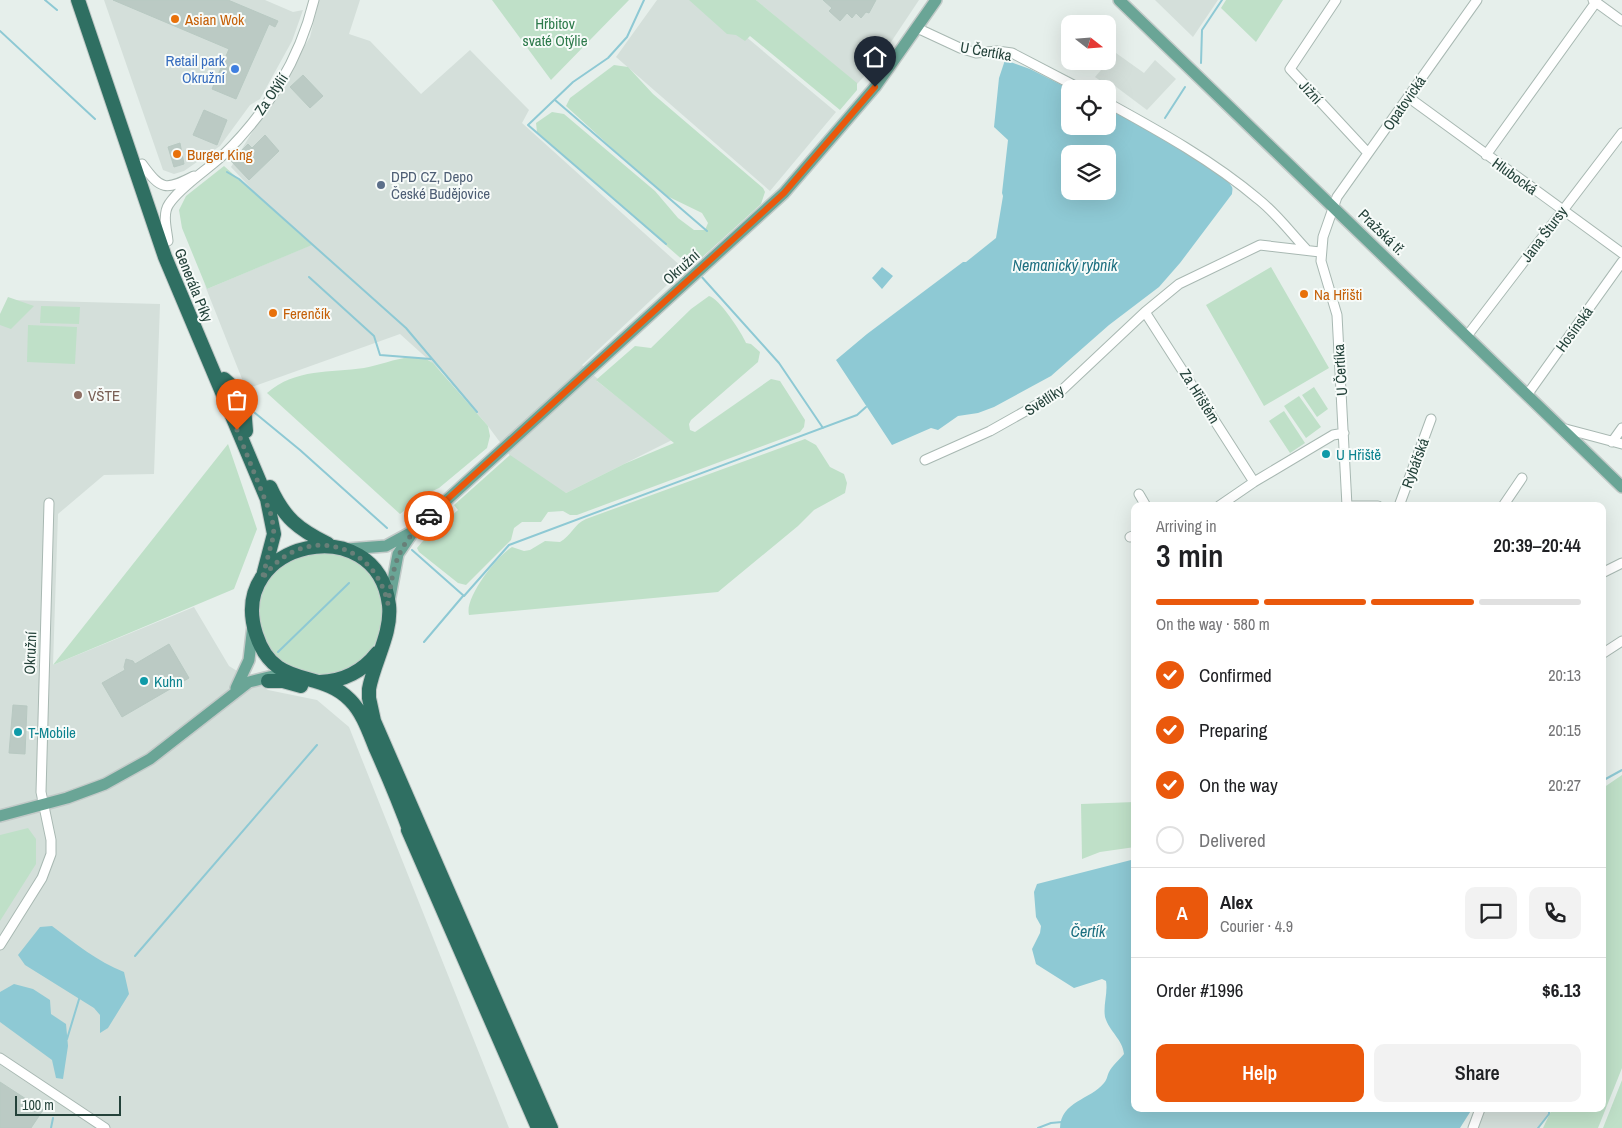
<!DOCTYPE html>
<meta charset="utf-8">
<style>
:root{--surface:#fff;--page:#f2f2f2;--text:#202124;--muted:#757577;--line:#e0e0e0;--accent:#ea580c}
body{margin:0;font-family:"Archivo Narrow",sans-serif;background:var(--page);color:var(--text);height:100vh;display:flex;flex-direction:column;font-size:19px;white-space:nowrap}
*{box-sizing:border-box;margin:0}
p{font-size:16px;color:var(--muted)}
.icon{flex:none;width:28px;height:28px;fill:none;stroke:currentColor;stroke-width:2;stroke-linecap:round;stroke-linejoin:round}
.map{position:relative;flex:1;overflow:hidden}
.side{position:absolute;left:1131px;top:502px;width:475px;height:610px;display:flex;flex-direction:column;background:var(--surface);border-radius:10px;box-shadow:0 5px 20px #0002}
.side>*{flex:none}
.needle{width:32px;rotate:107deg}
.fabs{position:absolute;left:1061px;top:15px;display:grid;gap:10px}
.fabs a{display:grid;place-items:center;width:55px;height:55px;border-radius:10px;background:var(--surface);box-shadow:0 5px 20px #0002;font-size:25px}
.scale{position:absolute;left:15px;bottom:12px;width:106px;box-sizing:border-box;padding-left:5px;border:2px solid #24423a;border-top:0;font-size:14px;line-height:18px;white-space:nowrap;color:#24423a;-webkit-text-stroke:4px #f7fbf9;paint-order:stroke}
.pin{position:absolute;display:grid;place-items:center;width:42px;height:42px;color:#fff;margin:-51px -21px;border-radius:50% 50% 50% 0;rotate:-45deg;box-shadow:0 0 5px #0007}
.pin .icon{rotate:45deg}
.courier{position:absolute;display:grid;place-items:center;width:50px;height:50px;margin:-25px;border:4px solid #ea580c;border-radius:50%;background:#fff;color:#222;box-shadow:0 1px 6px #0007}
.summary em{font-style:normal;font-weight:600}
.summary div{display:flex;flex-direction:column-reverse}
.summary{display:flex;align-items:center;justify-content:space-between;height:85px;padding:0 25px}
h1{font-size:32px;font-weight:600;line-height:38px}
.bar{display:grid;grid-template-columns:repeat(4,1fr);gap:8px 5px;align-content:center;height:60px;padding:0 25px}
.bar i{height:6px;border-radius:4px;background:var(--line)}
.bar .on{background:var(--accent)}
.bar p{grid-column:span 4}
.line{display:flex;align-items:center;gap:12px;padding:0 25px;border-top:1px solid var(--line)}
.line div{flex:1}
.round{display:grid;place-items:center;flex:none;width:52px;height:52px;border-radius:10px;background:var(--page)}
ol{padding:0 25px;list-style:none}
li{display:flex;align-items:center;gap:15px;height:55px}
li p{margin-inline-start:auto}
li .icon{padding:5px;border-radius:50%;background:var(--accent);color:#fff;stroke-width:4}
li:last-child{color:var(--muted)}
li i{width:28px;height:28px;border:2px solid var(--line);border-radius:50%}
.cta{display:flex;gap:10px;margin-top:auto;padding:10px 25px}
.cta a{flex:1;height:58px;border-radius:10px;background:var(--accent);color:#fff;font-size:20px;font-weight:600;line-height:58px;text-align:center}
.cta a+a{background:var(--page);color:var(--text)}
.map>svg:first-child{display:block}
.built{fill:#d4dfda}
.green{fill:#bfe0c8}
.water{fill:#8ec9d4;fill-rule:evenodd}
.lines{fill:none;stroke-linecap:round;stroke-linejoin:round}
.stream{stroke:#8ec9d4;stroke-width:2}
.building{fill:#bbcac4;stroke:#b8c9c2}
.minor-casing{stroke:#a8b8b2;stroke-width:11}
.major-casing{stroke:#c2cac8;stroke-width:14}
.highway-casing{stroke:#c2cac8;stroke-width:16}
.minor{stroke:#fff;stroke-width:9}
.major{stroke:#6aa596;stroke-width:11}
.highway{stroke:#2f6f62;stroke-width:14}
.done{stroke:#687f78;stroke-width:5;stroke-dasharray:0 9}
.route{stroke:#ea580c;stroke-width:6}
.food-dot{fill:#e8710a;stroke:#f7fbf9;stroke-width:2}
.shop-dot{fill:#3f7fe0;stroke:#f7fbf9;stroke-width:2}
.service-dot{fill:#5c6f8a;stroke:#f7fbf9;stroke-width:2}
.education-dot{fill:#8d6e63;stroke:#f7fbf9;stroke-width:2}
.culture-dot{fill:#0f9aa8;stroke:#f7fbf9;stroke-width:2}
.labels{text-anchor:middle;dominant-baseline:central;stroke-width:4;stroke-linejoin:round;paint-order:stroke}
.food-label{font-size:15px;fill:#c56008;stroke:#f7fbf9;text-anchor:start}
.park-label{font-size:15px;fill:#2d7a4b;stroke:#f7fbf9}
.street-label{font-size:15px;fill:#24423a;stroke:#f7fbf9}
.shop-label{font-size:15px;fill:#366cbe;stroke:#f7fbf9;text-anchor:end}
.service-label{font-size:15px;fill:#4e5e75;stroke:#f7fbf9;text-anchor:start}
.education-label{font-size:15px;fill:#785e54;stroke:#f7fbf9;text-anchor:start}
.culture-label{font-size:15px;fill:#0d838f;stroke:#f7fbf9;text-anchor:start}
.water-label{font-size:16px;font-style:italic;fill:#1c6f80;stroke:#f7fbf9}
</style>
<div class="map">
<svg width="1622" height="1128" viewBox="0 0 1622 1128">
<rect width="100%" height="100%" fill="#e6efeb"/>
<path class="built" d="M104,0H265L293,12L303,10L292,41L260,99L250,105L220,146L184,171L174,174L163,170Z
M319,0H360L349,34L370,41L421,94L470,50L529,110L522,123L684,269L582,365L598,379L597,381L672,440L566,493L562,492L511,457L488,426L440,370L400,334L246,389L204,283L207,289L311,245L259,197L231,167L310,37Z
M657,0H702L836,112L770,191L616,57Z
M756,0H919L877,63L857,84Z
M1155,0H1218L1193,37Z
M1116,53L1144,73L1155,60L1176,79L1147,110L1115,86L1112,89L1095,77Z
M9,300L160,304L154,474L104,475L58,514L53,665L194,607L229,666L268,690L317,700L349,727L509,1128H0V317Z
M1476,1109H1550V1113L1539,1128H1468Z"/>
<path class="green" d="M492,0H629L551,80Z
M689,0H756L857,83V90L840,110L750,36L745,41L736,35L727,34Z
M1226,0H1283L1256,42L1221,8Z
M614,65L628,67L653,94L763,188L765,192L761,204L697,262L692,264L685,262L537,132L536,123L552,112L564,114L655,191L678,218L694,230H705L708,223L702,213L667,196L649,182L566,106L570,98Z
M224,166L312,245L207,289L182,228L179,210L186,196Z
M1271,267L1329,368L1264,406L1206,305Z
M709,296C719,298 742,333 746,343L751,344L760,352L758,362L691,420L689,424L690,430L695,432L771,379L780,381L805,420L804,427L800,432L577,515H570L563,511L548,512L541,522H522L514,528L511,540L466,585L458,583L419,552L417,548L422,542L458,510L454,505L510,455L566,493L624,464L674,443L596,380L635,346L651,348L691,309Z
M8,297L34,306L11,329L0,325V314Z
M41,306L80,307L79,324L40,323Z
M28,325L77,327L75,364L27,362Z
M410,357L426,359L433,363L488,426L490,436L487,448L439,488L424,495L400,514L267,393C296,368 330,373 364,368C380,365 394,359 410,357Z
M1314,387L1328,409L1317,417L1302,395Z
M1299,396L1321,427L1306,438L1284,406Z
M1284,411L1305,443L1290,453L1269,421Z
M805,439L816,445L830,467L844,474L847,483L845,493L814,510L798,526L718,592L469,615C464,598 497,556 512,547L524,551L530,550L545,541L560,542C571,536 574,524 586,519Z
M228,444L257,529L234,589L53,665Z
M259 613a62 62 0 1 1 124 0a62 62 0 1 1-124 0Z
M1622,775V1068L1598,1128H1543L1552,1109H1602L1603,788Z
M1135,802V847L1100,852L1082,859L1081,804Z
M28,828L36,839V864L0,921V835Z
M1622,1080V1128H1603Z"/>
<path class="water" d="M1005,60L1030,69L1070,89V126H1108V108C1129,120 1225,169 1232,187C1233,189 1232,192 1232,194L1180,263L1159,287L1109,325L1051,376L994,407L978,413L958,416L938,430L931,428L892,445L836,360L867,334L963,262H966L996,238L1003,196L1002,193L1008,140L994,127L999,78ZM1070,154H1108V191H1070Z
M882,267L893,276L882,289L872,278Z
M1135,859V1109H1472L1460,1128H1060C1061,1101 1090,1100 1104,1083C1107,1080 1107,1076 1109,1072C1112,1066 1119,1060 1124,1054C1123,1040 1109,1031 1105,1017C1103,1005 1108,993 1106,981L1102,979L1074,988L1036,964L1032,949L1040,933L1041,926L1036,917L1034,892L1037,884Z
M52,926C75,943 98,962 124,972L129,994L108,1028L100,1033V1015L94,1008L25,965L18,955L40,927Z
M14,984L33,989L50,1000L51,1014L66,1024L68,1046L63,1079L56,1078L52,1060L0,1022V992Z"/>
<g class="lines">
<path class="stream" d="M45,0L57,10
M644,0L627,37L608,58L573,82L528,125L666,244
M0,31L95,119
M1201,63L1202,30L1222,0
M555,100L707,231
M1165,118L1185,87
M227,172L239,179L406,328L477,412
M700,275L779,363L823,428
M309,277L374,336L380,355L431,359
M255,413L300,450L387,528
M412,550L464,596L509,545L857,415L866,407
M424,642L463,596
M278,652L349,583
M1602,781L1622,770
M135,956L317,745
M67,1039L80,996
M51,1128L53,1118
M1038,1128L1051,1123L1062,1122
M1538,1128L1549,1114V1109"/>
</g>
<path class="building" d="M113,0H228L278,21L275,27L269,24L236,99L212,89L229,49Z
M823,0H876L869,13L866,12L861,18L856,13L852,18L847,13L840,21L829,11L832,8Z
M303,75L323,96L310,108L290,87Z
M204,110L227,120L217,145L193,135Z
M265,135L279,151L249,180L231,161L248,144L252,148Z
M180,143L184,164L174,167L168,147Z
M169,644L189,678L122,717L102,683L125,670L124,667L126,659L133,661L135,664Z
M13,705L27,706L25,754L9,753Z
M0,1082L43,1110L31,1128H0Z"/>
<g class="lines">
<g class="minor-casing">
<path id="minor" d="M1336,0L1290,69L1368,153
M1593,0L1622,21
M917,28L960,48L976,53L997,51L1012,53L1081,89
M1408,97L1622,253
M1108,103C1159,131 1213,161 1258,199C1276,213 1290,232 1306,249
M1486,155L1596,2
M142,164C161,190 165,191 194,176
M168,241C167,230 162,214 169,204C180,187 207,170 222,156C266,114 300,59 314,0
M1145,312L1254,482
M1467,336L1622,133
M1527,395L1622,262
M1562,428L1622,444
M1612,442L1622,428
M925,460L990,431L1061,391L1145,312L1179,284L1260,245L1320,252
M1139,494L1146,506
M1219,506L1254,482L1333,435L1344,433
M1347,506L1337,315L1321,261L1323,237L1337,197L1477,0
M1347,506H1378
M1399,506L1431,419
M1503,506L1522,478
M1130,537L1135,535
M1602,573L1622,563
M1602,654L1622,641
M0,945L42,878L51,854V840L41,792L49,503
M0,1058L105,1128
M1473,1128L1480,1109"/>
</g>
<g class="major-casing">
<path id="major" d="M1119,0L1622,487
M347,549L386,546L410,533
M389,602L398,554L415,529L784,193L875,87L936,0
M236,688L249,660L253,625
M0,816L67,798L105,784L150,759L249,682L277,675"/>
</g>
<g class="highway-casing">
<path id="highway" d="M78,0L165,257L267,499L274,534L264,572
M224,379L233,387L244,390
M246,431L244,407L248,399
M270,487C284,518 298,529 328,544
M268,681H283L301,686
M320,682C343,681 363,671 377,653
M408,830L538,1128
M412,837C401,807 389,778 376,749C369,732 363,713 350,700C319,668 274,691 256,634C226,541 377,508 389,605C392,634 374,661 369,689V698L374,721L551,1128"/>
</g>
<use href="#minor" class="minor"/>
<use href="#major" class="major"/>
<use href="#highway" class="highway"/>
</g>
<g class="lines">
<path class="done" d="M237,430L272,517L274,534L262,579C300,524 374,539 388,604C394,561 397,547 429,516"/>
<path class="route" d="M429,516L784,193L875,87"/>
</g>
<g class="food-dot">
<circle cx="175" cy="19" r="5"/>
<circle cx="177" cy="154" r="5"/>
<circle cx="1304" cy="294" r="5"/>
<circle cx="273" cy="313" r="5"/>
</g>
<circle class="shop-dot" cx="235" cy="69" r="5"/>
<circle class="service-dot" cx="381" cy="185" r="5"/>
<circle class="education-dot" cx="78" cy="395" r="5"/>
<g class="culture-dot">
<circle cx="1326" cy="454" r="5"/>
<circle cx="144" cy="681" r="5"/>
<circle cx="18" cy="732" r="5"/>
</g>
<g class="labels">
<g class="food-label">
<text x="185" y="19">Asian Wok</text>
<text x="187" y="154">Burger King</text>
<text x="1314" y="294">Na Hřišti</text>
<text x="283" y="313">Ferenčík</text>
</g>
<g class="park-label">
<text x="555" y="23">Hřbitov<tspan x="555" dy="17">svaté Otýlie</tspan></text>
</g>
<g class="street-label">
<text transform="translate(986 51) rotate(10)">U Čertíka</text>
<text transform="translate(1311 92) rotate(47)">Jižní</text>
<text transform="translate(271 94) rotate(-56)">Za Otýlií</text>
<text transform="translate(1404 103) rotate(-55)">Opatovická</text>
<text transform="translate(1515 176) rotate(36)">Hlubocká</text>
<text transform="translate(1382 232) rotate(44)">Pražská tř.</text>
<text transform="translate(1544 234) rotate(-53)">Jana Štursy</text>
<text transform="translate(681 267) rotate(-42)">Okružní</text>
<text transform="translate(194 285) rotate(68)">Generála Píky</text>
<text transform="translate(1574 329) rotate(-54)">Hosínská</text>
<text transform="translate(1340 370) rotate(-94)">U Čertíka</text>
<text transform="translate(1200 396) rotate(58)">Za Hřištěm</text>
<text transform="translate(1044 400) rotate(-33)">Světlíky</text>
<text transform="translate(1415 463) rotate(-70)">Rybářská</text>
<text transform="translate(30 653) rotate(-88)">Okružní</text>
</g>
<g class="shop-label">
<text x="225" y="60">Retail park<tspan x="225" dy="17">Okružní</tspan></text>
</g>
<g class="service-label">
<text x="391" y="176">DPD CZ, Depo<tspan x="391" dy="17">České Budějovice</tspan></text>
</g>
<g class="education-label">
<text x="88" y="395">VŠTE</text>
</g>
<g class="culture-label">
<text x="1336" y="454">U Hřiště</text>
<text x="154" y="681">Kuhn</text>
<text x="28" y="732">T-Mobile</text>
</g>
<g class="water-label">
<text x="1065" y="265">Nemanický rybník</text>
<text x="1088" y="931">Čertík</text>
</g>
</g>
</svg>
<div class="fabs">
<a><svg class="needle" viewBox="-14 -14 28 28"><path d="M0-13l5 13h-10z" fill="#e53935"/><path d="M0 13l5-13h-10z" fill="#757577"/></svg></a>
<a><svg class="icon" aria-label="locate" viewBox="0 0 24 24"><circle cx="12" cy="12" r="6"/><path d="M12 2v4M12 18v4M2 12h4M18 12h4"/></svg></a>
<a><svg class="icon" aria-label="layers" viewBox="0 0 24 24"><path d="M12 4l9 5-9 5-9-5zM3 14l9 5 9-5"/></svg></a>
</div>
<div class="scale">100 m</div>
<div class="pin" style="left:237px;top:430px;background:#ea580c"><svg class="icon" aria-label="bag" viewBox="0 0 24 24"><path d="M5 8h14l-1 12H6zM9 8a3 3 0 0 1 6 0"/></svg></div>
<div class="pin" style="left:875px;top:87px;background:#1f2937"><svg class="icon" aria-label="home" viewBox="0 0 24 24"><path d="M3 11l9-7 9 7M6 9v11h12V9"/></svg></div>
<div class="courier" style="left:429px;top:516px"><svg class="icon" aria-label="car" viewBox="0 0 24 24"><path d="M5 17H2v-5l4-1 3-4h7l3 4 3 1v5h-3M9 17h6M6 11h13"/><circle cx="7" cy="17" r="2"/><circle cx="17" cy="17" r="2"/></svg></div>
<section class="side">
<div class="summary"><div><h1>3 min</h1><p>Arriving in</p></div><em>20:39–20:44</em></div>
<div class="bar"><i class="on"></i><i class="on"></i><i class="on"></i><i></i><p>On the way · 580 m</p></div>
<ol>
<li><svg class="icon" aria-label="check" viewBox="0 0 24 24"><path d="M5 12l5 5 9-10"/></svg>Confirmed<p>20:13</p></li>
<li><svg class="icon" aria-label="check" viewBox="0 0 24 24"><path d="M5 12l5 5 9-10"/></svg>Preparing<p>20:15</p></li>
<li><svg class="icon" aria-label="check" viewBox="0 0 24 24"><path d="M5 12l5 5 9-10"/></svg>On the way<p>20:27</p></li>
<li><i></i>Delivered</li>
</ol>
<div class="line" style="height:90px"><b class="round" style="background:var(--accent);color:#fff">A</b><div><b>Alex</b><p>Courier · 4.9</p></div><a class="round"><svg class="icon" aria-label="chat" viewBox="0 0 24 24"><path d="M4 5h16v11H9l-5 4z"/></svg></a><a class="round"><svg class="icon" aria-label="phone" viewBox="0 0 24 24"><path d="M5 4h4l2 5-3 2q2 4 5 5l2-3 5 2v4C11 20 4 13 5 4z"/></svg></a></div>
<div class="line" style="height:65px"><div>Order #1996</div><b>$6.13</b></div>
<div class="cta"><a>Help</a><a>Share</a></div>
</section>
</div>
